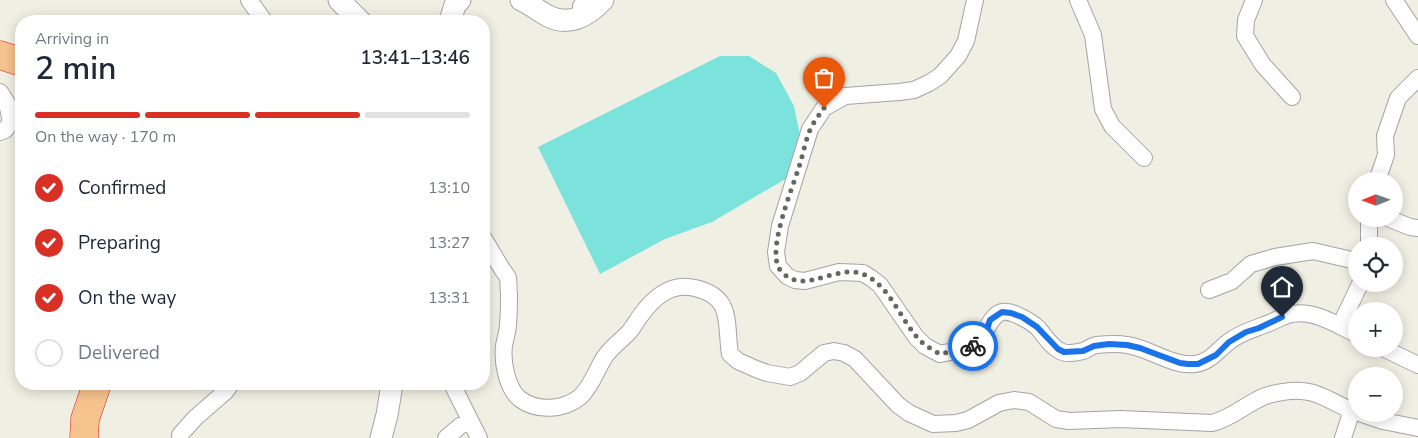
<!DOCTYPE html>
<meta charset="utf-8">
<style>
:root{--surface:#fff;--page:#f6f6f7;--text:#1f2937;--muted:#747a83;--line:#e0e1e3;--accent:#d93025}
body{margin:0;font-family:"Nunito Sans",sans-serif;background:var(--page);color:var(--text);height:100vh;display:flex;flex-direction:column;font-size:19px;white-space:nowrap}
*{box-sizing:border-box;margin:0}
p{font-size:16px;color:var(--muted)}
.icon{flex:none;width:28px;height:28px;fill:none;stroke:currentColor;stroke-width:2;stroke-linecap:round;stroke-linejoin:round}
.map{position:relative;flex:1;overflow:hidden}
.sheet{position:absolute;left:15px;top:15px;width:475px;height:375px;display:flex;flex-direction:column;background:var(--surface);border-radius:20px;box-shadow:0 2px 12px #0003}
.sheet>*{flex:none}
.needle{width:32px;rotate:269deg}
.buttons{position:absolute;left:1348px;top:172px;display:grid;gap:10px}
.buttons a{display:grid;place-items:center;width:55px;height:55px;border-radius:50%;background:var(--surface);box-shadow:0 2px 12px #0003;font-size:25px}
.pin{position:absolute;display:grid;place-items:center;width:42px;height:42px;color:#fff;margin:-51px -21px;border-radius:50% 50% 50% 0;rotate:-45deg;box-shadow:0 0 5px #0007}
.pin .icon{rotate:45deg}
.courier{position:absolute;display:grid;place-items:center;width:50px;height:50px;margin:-25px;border:4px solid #1a73e8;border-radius:50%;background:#fff;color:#222;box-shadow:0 1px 6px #0007}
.overview em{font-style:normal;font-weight:600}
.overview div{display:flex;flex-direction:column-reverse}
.overview{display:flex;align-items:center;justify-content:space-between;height:85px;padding:0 20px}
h1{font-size:32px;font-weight:600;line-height:38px}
.bar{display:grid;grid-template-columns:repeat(4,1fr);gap:8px 5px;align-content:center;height:60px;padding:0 20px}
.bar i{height:6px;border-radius:4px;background:var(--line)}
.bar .current{background:var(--accent)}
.bar p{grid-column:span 4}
ol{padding:0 20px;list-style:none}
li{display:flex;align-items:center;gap:15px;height:55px}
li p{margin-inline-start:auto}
li .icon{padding:5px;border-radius:50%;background:var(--accent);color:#fff;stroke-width:4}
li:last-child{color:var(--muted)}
li i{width:28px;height:28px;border:2px solid var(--line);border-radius:50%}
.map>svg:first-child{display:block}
.pitch{fill:#7be3db}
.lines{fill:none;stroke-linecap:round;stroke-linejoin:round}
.minor-casing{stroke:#a4a4a4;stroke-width:18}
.tertiary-casing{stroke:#a4a4a4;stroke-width:23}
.trunk-casing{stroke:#e41922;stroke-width:29}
.minor{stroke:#fff;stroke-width:16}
.tertiary{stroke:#fff;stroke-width:21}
.trunk{stroke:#f6c28e;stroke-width:28}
.done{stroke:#666662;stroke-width:5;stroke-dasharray:0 9}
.route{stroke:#1a73e8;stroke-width:6}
</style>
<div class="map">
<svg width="1418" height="438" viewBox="0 0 1418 438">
<rect width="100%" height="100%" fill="#efefe3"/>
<path class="pitch" d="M720,56H749L776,73L794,106L802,145L789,177L712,222L665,239L600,274L538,147Z"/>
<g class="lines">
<g class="minor-casing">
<path id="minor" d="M249,0L264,21
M975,0L966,41L958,56L940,76L929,83L914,90L899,92L845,96L824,108L810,129L780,226L776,252L778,266L787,276L795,280L805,281L839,272L863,273L871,278L880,285L916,337L925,346L940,354C948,352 967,349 973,346C986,338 988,316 1002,312C1006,311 1013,313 1017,315C1024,318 1033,323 1039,329C1045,337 1051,346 1060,351C1066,354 1076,353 1083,351C1087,350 1091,346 1096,345C1106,344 1117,343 1127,345C1150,348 1172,367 1195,364C1211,362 1218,349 1230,341C1240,333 1252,330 1264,325C1273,322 1282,316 1292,314C1315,310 1337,325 1356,334
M1078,0L1093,35L1103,109L1112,126L1144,158
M1254,0L1246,20L1245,36L1263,65L1292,97
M1394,0L1418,36
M583,17L581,6L586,0
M0,92L7,103L11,122L5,130L0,132
M1377,181L1386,155L1385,136L1398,98L1418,78
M1369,219V246
M1390,219L1410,227L1418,228
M484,239C490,249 496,259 502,269C504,272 507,275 508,278C509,283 508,289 509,293C509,303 509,314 508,324C508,331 505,339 504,346C502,362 507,389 520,399C537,412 564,410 580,397C591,387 596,371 604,358C611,347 621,341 630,331C634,326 637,320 641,315C654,297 671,282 695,288C734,297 725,323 730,354L738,361L756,369L767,373L790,377L800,373L824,353L834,351L844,353L855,359L898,405L909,413L933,424L956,423L968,420L999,403L1014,400L1029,402L1056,419L1069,421L1121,419L1212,423C1229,419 1241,408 1257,400C1265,395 1274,393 1283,392C1316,386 1328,402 1356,412
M1209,290L1232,281L1251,264L1275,257L1313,251L1356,261
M1340,326L1360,284
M1385,349L1418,365
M452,384L479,438
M1362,414L1383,421L1418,428
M180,435L195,418L225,392L231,384
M446,438L460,426L469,421
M1343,438L1352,410"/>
</g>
<g class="tertiary-casing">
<path id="tertiary" d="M339,0L360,21
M521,0C531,4 538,11 548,16C569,27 588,16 603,0
M450,21L455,5L460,0
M381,438L387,415L392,384"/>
</g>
<g class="trunk-casing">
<path id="trunk" d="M0,55L21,62
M84,438L85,419L97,384"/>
</g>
<use href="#minor" class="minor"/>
<use href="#tertiary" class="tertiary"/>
<use href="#trunk" class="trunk"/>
</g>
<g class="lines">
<path class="done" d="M824,108C819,115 813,123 810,130C805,142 803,155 799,167C792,189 769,245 778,266C780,272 789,279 795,280C818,286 847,260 872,279C891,292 901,318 916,336C922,344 931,349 940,354L973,346"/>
<path class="route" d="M973,346L986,332L990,320L1002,312L1011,313L1022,317L1037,327L1058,349L1064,352L1083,351L1094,346L1109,344L1127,345L1140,348L1180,363L1188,364H1198L1216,355L1229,342L1246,332L1259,328L1282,317"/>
</g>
</svg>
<div class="buttons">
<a><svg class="needle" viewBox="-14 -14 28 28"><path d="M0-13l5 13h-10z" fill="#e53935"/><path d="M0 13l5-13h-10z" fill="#747a83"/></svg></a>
<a><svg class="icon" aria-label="locate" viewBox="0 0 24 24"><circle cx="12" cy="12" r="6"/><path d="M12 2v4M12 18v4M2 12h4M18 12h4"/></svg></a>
<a>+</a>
<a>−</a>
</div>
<div class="pin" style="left:824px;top:108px;background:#ea580c"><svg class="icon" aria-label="bag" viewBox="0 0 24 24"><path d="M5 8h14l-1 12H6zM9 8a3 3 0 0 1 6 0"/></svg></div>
<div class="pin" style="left:1282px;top:317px;background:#1f2937"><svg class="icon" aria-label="home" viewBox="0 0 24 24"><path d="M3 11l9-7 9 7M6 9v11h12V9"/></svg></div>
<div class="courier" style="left:973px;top:346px"><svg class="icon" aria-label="bike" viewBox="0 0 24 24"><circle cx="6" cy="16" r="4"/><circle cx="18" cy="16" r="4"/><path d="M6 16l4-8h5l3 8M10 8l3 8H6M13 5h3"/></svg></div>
<section class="sheet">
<div class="overview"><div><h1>2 min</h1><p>Arriving in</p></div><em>13:41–13:46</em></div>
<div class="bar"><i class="current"></i><i class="current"></i><i class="current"></i><i></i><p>On the way · 170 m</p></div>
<ol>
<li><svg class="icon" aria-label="check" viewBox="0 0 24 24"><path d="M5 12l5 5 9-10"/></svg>Confirmed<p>13:10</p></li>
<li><svg class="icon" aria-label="check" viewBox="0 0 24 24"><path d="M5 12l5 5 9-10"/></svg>Preparing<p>13:27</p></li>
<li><svg class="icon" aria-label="check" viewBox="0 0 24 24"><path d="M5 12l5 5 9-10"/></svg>On the way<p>13:31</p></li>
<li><i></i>Delivered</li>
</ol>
</section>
</div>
